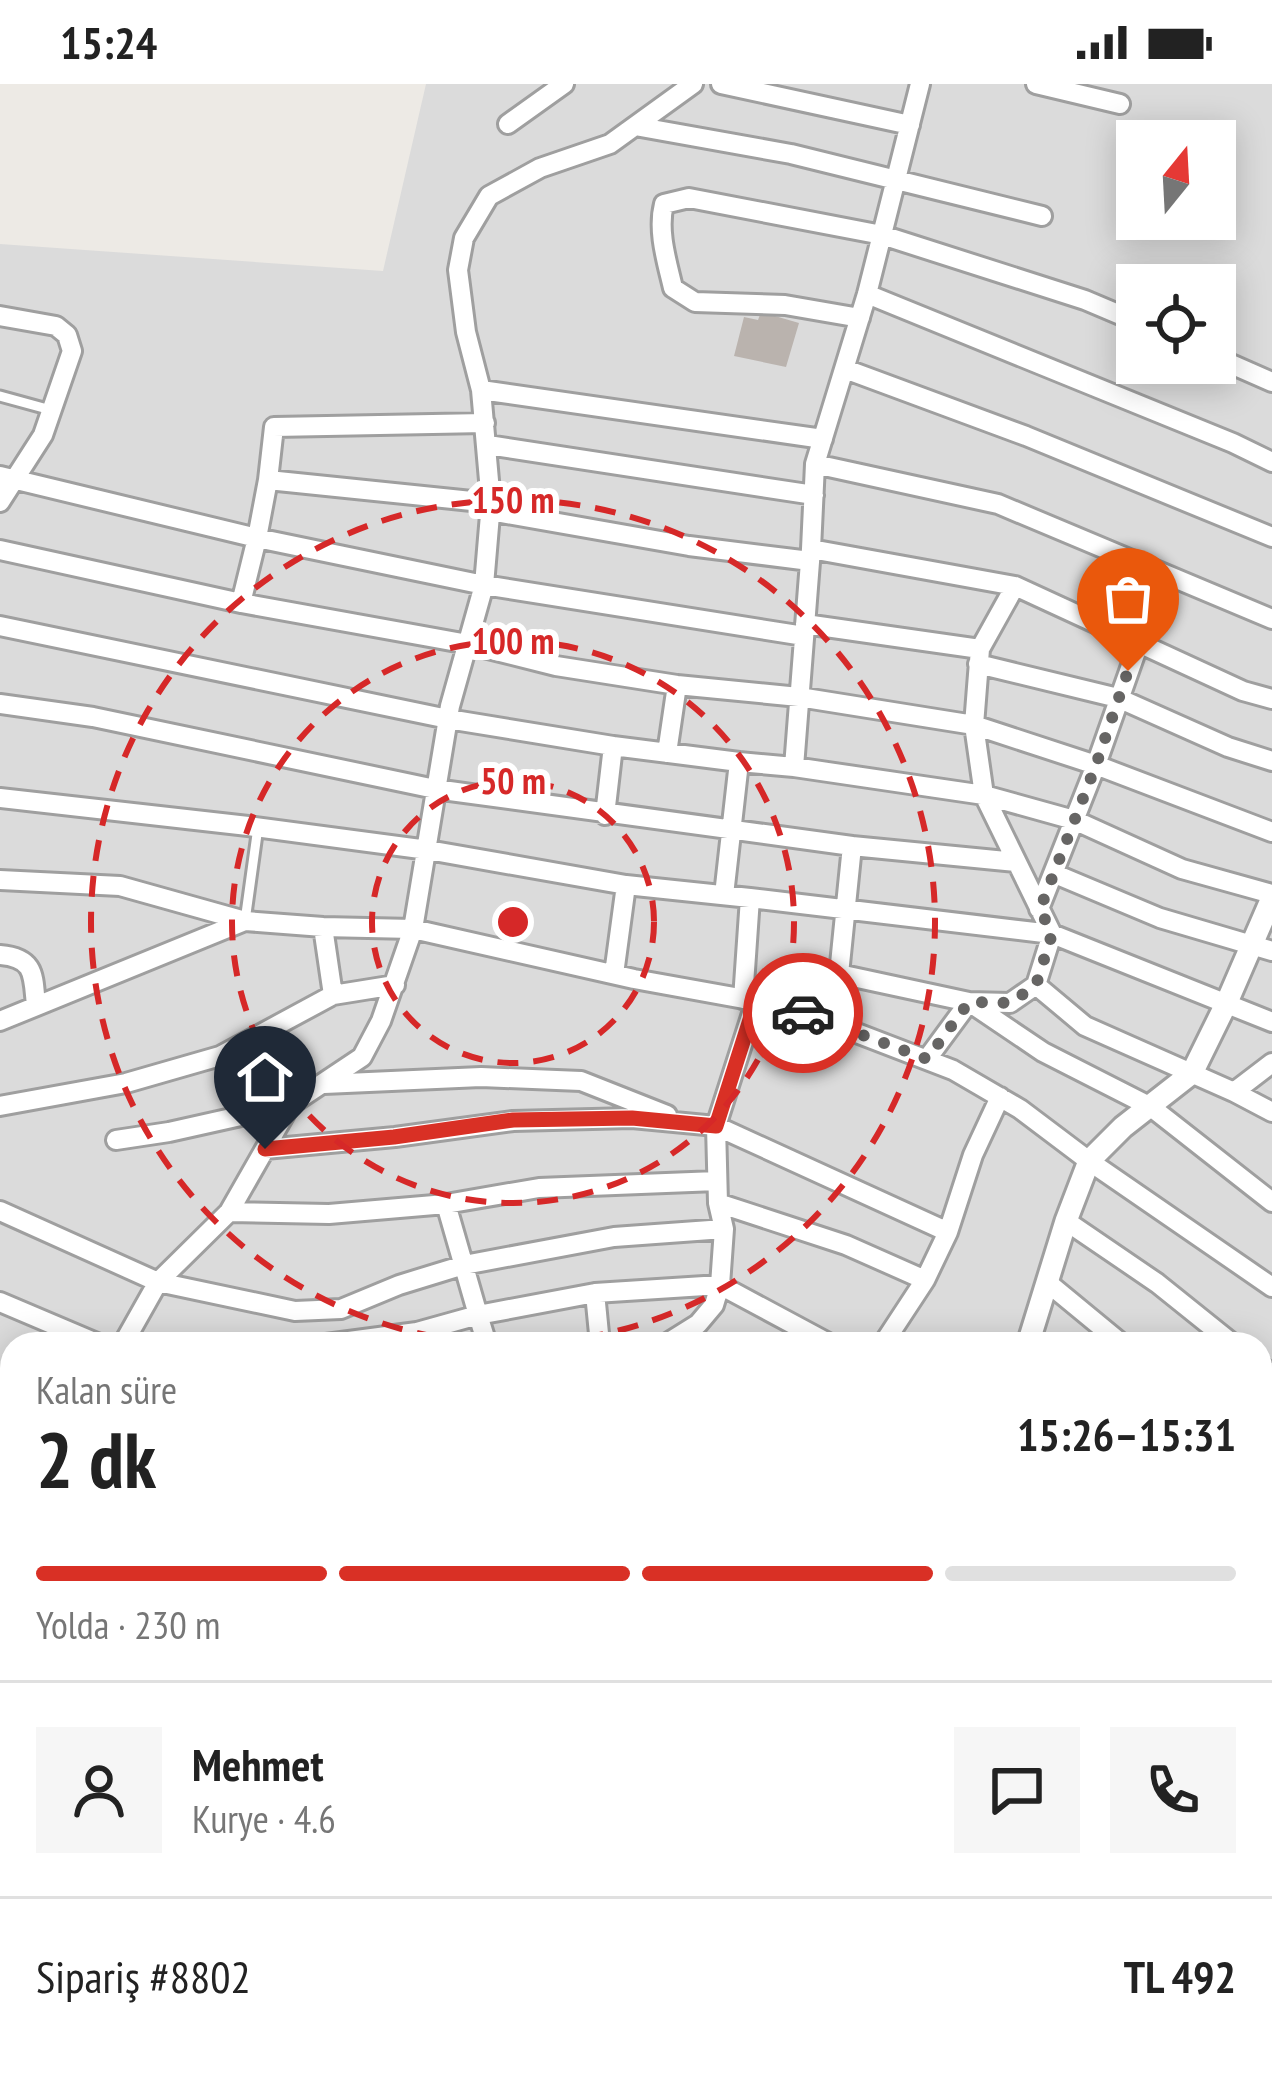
<!DOCTYPE html>
<html lang="tr">
<meta charset="utf-8">
<style>
:root{--surface:#fff;--page:#f6f6f6;--text:#222;--muted:#767676;--line:#e0e0e0;--accent:#d93025}
body{margin:0;font-family:"PT Sans Narrow",sans-serif;background:var(--page);color:var(--text);height:100vh;display:flex;flex-direction:column;font-size:45px;white-space:nowrap}
*{box-sizing:border-box;margin:0}
p{font-size:39px;color:var(--muted)}
.icon{flex:none;width:66px;height:66px;fill:none;stroke:currentColor;stroke-width:2;stroke-linecap:round;stroke-linejoin:round}
.map{position:relative;flex:1;overflow:hidden}
.panel{position:absolute;left:0px;top:1248px;width:1272px;height:744px;display:flex;flex-direction:column;background:var(--surface);border-radius:36px 36px 0 0;box-shadow:0 6px 30px #0003}
.panel>*{flex:none}
.needle{width:78px;rotate:18deg}
.controls{position:absolute;left:1116px;top:36px;display:grid;gap:24px}
.controls a{display:grid;place-items:center;width:120px;height:120px;border-radius:0px;background:var(--surface);box-shadow:0 6px 30px #0003;font-size:60px}
.pin{position:absolute;display:grid;place-items:center;width:102px;height:102px;color:#fff;margin:-123px -51px;border-radius:50% 50% 50% 0;rotate:-45deg;box-shadow:0 0 12px #0007}
.pin .icon{rotate:45deg}
.courier{position:absolute;display:grid;place-items:center;width:120px;height:120px;margin:-60px;border:9px solid #d93025;border-radius:50%;background:#fff;color:#222;box-shadow:0 3px 15px #0007}
.summary em{font-style:normal;font-weight:700}
.summary div{display:flex;flex-direction:column-reverse}
.summary{display:flex;align-items:center;justify-content:space-between;height:204px;padding:0 36px}
h1{font-size:78px;font-weight:700;line-height:90px}
.bar{display:grid;grid-template-columns:repeat(4,1fr);gap:18px 12px;align-content:center;height:144px;padding:0 36px}
.bar i{height:15px;border-radius:9px;background:var(--line)}
.bar .on{background:var(--accent)}
.bar p{grid-column:span 4}
.line{display:flex;align-items:center;gap:30px;padding:0 36px;border-top:3px solid var(--line)}
.line div{flex:1}
.round{display:grid;place-items:center;flex:none;width:126px;height:126px;border-radius:0px;background:var(--page)}
.status{display:flex;justify-content:space-between;align-items:center;height:84px;padding:0 60px;background:var(--surface);direction:ltr}
.status svg{height:33px;fill:currentColor}
.map>svg:first-child{display:block}
.residential{fill:#dbdbdb;fill-rule:evenodd}
.cemetery{fill:url(#cemetery-stones)}
.building{fill:#bab3ae}
.lines{fill:none;stroke-linecap:round;stroke-linejoin:round}
.service-casing{stroke:#9f9f9f;stroke-width:15}
.minor-casing{stroke:#9f9f9f;stroke-width:24}
.tertiary-casing{stroke:#9f9f9f;stroke-width:27}
.secondary-casing{stroke:#616712;stroke-width:30}
.service{stroke:#fff;stroke-width:9}
.minor{stroke:#fff;stroke-width:18}
.tertiary{stroke:#fff;stroke-width:21}
.secondary{stroke:#f1f2be;stroke-width:24}
.done{stroke:#666564;stroke-width:12;stroke-dasharray:0 21.6}
.route{stroke:#d93025;stroke-width:15}
.ring{fill:none;stroke:#d62828;stroke-width:6;stroke-dasharray:21 15}
.centre{fill:#d62828;stroke:#fff;stroke-width:6}
.ring-label{font-size:36px;text-anchor:middle;font-weight:bold;fill:#d62828;stroke:#fff;stroke-width:12;stroke-linejoin:round;paint-order:stroke}
</style>
<div class="status"><b>15:24</b><svg viewBox="0 0 49 12"><path d="M0 12V9h3v3zM5 12V6h3v6zM10 12V3h3v9zM15 12V0h3v12zM26 1h20v11H26zM47 4h2v5h-2z"/></svg></div>
<div class="map">
<svg width="1272" height="1992" viewBox="0 0 1272 1992">
<defs>
<pattern id="cemetery-stones" width="16" height="16" patternUnits="userSpaceOnUse" patternTransform="scale(3)"><rect width="16" height="16" fill="#a9c3ac"/><path d="M2 7V4a2 2 0 0 1 4 0v3zM10 15v-3a2 2 0 0 1 4 0v3z" fill="#91a794"/></pattern>
</defs>
<rect width="100%" height="100%" fill="#edeae5"/>
<path class="residential" d="M426,0H1272V1992H0V160L383,187ZM1137,57H1215V135H1137ZM1137,201H1215V279H1137ZM12,1260H1260V1980H12Z"/>
<path class="cemetery" d="M773,1980H878L864,1992H769Z"/>
<path class="building" d="M761,228L799,239L786,283L734,272L744,233L758,236Z"/>
<g class="lines">
<g class="service-casing">
<path id="service" d="M0,312L51,326
M245,837L258,743"/>
</g>
<g class="minor-casing">
<path id="minor" d="M721,0L910,41
M920,0L867,210L815,380L811,465L794,683L984,711L1052,850L1036,901L1010,919L969,918L927,975
M1036,0L1120,20
M508,40L564,0
M635,42L791,70L1042,132
M867,210L1233,359L1272,378
M0,232L56,242L67,251L72,267L43,351L0,418
M860,234L785,221L695,218L673,204C667,178 657,147 664,120L689,114L882,151L1085,216L1137,238
M1215,273L1272,298
M845,285L1026,352L1272,453
M481,306L823,355
M488,361L814,411
M815,380L998,420L1272,535
M0,392L257,454L268,396L491,419
M268,396L274,343L485,339
M490,427L689,462L810,477
M811,465L1015,502L1243,607L1272,615
M0,466L241,519L468,560L556,582L677,601L799,613L974,641L1096,681L1272,748
M241,519L257,454L484,501L804,552
M805,540L980,565L1015,502
M0,542L448,635L613,662
M980,565L974,641L984,711L1074,736L1182,785L1272,810
M978,580L1118,614L1228,663L1272,677
M0,620L93,633L435,705L852,762
M667,669L677,601
M739,678L794,683
M0,714L248,742L428,766L626,801L614,890
M605,731L613,662L739,678L724,811
M1055,790L1160,834L1272,867
M0,796L120,802L245,837
M626,801L750,814L743,915
M750,814L1052,850L1272,938
M1039,825L1096,681L1139,559
M323,843L333,911
M0,871C36,874 33,892 36,922
M839,890L852,762L1016,778
M1036,901L1085,942L1234,1008L1272,979
M0,937L245,837L323,843L413,845L634,895L789,923L953,986L1020,1025L1089,1077L1272,1203
M824,937L839,890L969,918L1043,968L1151,1023L1272,1118
M324,1000L481,993L581,997L667,1031
M1234,1008L1272,1028
M0,1022L126,999L220,972L333,911L395,901
M116,1056L169,1048L290,1021
M265,1065L395,1053L513,1037L632,1034L716,1042L948,1148L973,1071L1000,1013
M718,1119L846,1161L925,1196L948,1148
M0,1127L158,1198L295,1227L341,1225L399,1201L464,1181L614,1153L724,1145
M229,1128L329,1130L446,1120L539,1104L717,1097
M1066,1137L1157,1199L1233,1260
M1048,1199L1122,1260
M595,1209L600,1260
M0,1218L99,1260
M123,1260L158,1198L229,1128L290,1021L362,973L381,937L413,845L450,622L484,501L491,419L481,306L466,248L458,186L464,154L489,112L540,84L610,60L693,0
M326,1260L417,1248L478,1231L446,1120
M487,1260L478,1231L595,1209L720,1201L830,1260
M666,1260L698,1240L714,1221L720,1201L724,1145L718,1119L716,1042L756,917
M883,1260L925,1196
M1260,1281L1272,1291
M1260,1371L1272,1380
M1260,1411L1272,1395
M0,1477H12
M0,1538L12,1536
M0,1580H12
M0,1639L12,1640
M1260,1657L1272,1661
M0,1698L12,1699
M1260,1734L1272,1726
M0,1797L8,1751
M1260,1797L1272,1767
M0,1819L12,1821
M1260,1829L1272,1837
M0,1883L12,1885
M1260,1943L1272,1952
M0,1963L12,1964
M451,1980L494,1992
M565,1980L590,1992
M904,1980L917,1992
M1025,1980L1041,1992
M1108,1980L1123,1992
M1205,1980L1223,1992
M129,1992L132,1980
M349,1992L351,1980
M538,1992L544,1980
M755,1992L761,1980
M879,1992L895,1980
M966,1992L976,1980
M1156,1992L1162,1980"/>
</g>
<g class="tertiary-casing">
<path id="tertiary" d="M1028,1260L1066,1137L1089,1077L1123,1043L1192,989L1227,918L1272,814"/>
</g>
<g class="secondary-casing">
<path id="secondary" d="M0,1371L12,1372
M1260,1532L1272,1534"/>
</g>
<use href="#service" class="service"/>
<use href="#minor" class="minor"/>
<use href="#tertiary" class="tertiary"/>
<use href="#secondary" class="secondary"/>
</g>
<g class="lines">
<path class="done" d="M803,929L927,975L969,918L1010,919L1036,901L1052,850L1040,825L1096,681L1128,587"/>
<path class="route" d="M265,1065L394,1053L513,1036L632,1034L716,1042L756,917L803,929"/>
</g>
<g class="ring">
<circle cx="513" cy="838" r="141"/>
<circle cx="513" cy="838" r="281"/>
<path d="M509 1260A422 422 0 1 1 517 1260"/>
</g>
<circle cx="513" cy="838" r="18" class="centre"/>
<g class="ring-label">
<text x="513" y="429">150 m</text>
<text x="513" y="570">100 m</text>
<text x="513" y="710">50 m</text>
</g>
</svg>
<div class="controls">
<a><svg class="needle" viewBox="-14 -14 28 28"><path d="M0-13l5 13h-10z" fill="#e53935"/><path d="M0 13l5-13h-10z" fill="#767676"/></svg></a>
<a><svg class="icon" aria-label="locate" viewBox="0 0 24 24"><circle cx="12" cy="12" r="6"/><path d="M12 2v4M12 18v4M2 12h4M18 12h4"/></svg></a>
</div>
<div class="pin" style="left:1128px;top:587px;background:#ea580c"><svg class="icon" aria-label="bag" viewBox="0 0 24 24"><path d="M5 8h14l-1 12H6zM9 8a3 3 0 0 1 6 0"/></svg></div>
<div class="pin" style="left:265px;top:1065px;background:#1f2937"><svg class="icon" aria-label="home" viewBox="0 0 24 24"><path d="M3 11l9-7 9 7M6 9v11h12V9"/></svg></div>
<div class="courier" style="left:803px;top:929px"><svg class="icon" aria-label="car" viewBox="0 0 24 24"><path d="M5 17H2v-5l4-1 3-4h7l3 4 3 1v5h-3M9 17h6M6 11h13"/><circle cx="7" cy="17" r="2"/><circle cx="17" cy="17" r="2"/></svg></div>
<section class="panel">
<div class="summary"><div><h1>2 dk</h1><p>Kalan süre</p></div><em>15:26–15:31</em></div>
<div class="bar"><i class="on"></i><i class="on"></i><i class="on"></i><i></i><p>Yolda · 230 m</p></div>
<div class="line" style="height:216px"><a class="round"><svg class="icon" aria-label="person" viewBox="0 0 24 24"><circle cx="12" cy="8" r="4"/><path d="M4 21q1-7 8-7t8 7"/></svg></a><div><b>Mehmet</b><p>Kurye · 4.6</p></div><a class="round"><svg class="icon" aria-label="chat" viewBox="0 0 24 24"><path d="M4 5h16v11H9l-5 4z"/></svg></a><a class="round"><svg class="icon" aria-label="phone" viewBox="0 0 24 24"><path d="M5 4h4l2 5-3 2q2 4 5 5l2-3 5 2v4C11 20 4 13 5 4z"/></svg></a></div>
<div class="line" style="height:156px"><div>Sipariş #8802</div><b>TL 492</b></div>
</section>
</div>
